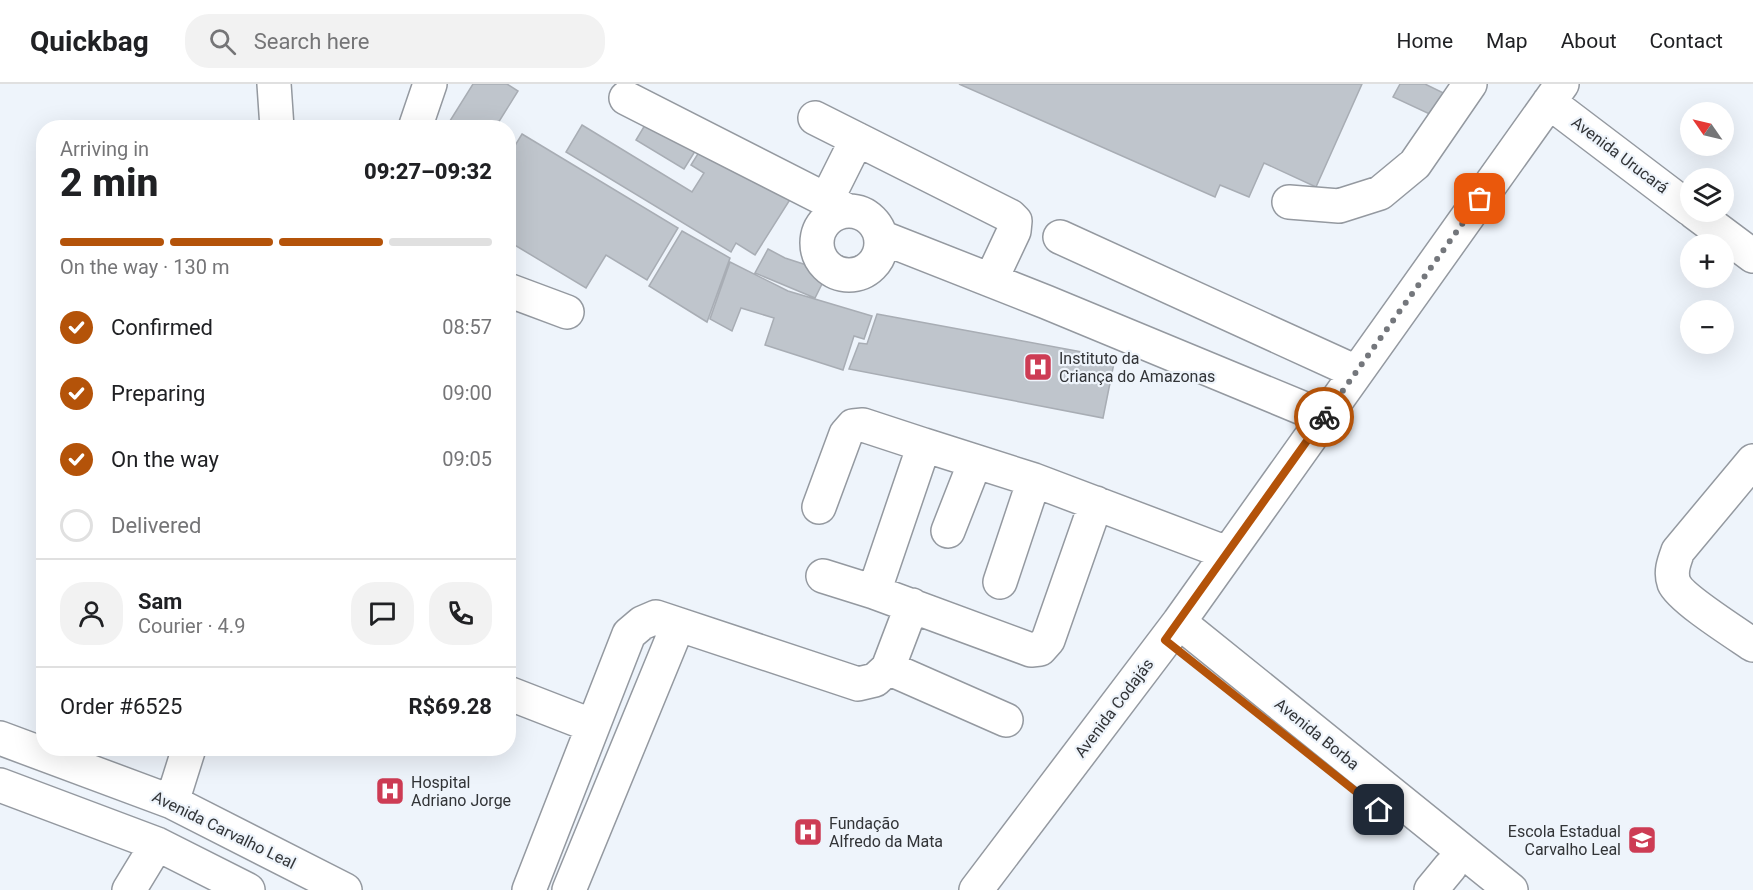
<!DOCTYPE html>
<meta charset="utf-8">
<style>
:root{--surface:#fff;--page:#f2f2f2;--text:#202124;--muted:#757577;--line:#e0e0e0;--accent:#b45309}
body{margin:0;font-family:Roboto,sans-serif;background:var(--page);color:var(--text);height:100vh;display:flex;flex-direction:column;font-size:22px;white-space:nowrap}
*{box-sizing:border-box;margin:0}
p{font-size:20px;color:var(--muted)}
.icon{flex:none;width:33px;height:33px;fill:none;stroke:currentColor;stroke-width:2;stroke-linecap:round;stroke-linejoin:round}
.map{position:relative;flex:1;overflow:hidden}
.drawer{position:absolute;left:36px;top:36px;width:480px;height:636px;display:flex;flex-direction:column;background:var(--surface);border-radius:24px;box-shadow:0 6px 24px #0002}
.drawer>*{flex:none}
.needle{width:39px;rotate:304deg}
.controls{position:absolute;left:1680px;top:18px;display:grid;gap:12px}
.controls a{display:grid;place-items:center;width:54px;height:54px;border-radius:50%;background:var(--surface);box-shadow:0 6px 24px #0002;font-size:30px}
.pin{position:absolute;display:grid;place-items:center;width:51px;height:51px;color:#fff;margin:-26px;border-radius:12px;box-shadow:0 3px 9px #0006}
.courier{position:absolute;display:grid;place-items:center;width:60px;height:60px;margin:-30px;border:4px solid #b45309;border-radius:50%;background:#fff;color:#222;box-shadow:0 2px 8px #0007}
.overview em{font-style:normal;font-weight:800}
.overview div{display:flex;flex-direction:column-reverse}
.overview{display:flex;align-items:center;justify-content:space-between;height:102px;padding:0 24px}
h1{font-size:39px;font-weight:800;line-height:45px}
.bar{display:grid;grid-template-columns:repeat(4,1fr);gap:9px 6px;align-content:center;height:72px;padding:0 24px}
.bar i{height:8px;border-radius:4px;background:var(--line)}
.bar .current{background:var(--accent)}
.bar p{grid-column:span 4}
.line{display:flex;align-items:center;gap:15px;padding:0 24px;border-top:2px solid var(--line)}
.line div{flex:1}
.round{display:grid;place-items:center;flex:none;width:63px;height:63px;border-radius:24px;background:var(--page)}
ol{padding:0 24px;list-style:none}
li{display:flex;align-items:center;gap:18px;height:66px}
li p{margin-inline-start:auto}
li .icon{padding:6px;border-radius:50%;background:var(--accent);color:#fff;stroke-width:4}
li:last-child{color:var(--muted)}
li i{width:33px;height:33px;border:3px solid var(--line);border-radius:50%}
header{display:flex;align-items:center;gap:36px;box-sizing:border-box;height:84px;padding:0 30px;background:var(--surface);border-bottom:2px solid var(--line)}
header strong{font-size:28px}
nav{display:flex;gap:33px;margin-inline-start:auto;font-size:21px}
.search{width:420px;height:54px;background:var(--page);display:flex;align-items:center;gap:15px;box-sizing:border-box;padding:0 21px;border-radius:24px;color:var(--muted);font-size:22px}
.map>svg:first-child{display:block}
.building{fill:#bfc5cc;stroke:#a8adb4;stroke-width:1.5}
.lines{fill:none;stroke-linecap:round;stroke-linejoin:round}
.minor-casing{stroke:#9499a0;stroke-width:36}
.minor{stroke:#fff;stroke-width:33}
.done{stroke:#74777c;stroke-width:6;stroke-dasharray:0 10.8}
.route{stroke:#b45309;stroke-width:8}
.labels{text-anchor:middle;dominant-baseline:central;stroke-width:4.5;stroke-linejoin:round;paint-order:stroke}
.street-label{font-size:16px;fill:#323437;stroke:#eef4fb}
.poi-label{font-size:16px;fill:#323437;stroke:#eef4fb;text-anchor:start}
</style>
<header>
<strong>Quickbag</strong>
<div class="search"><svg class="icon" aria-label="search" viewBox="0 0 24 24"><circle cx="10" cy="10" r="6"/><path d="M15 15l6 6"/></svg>Search here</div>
<nav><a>Home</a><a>Map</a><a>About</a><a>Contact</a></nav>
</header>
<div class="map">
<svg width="1753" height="806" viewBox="0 0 1753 806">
<rect width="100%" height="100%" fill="#eef4fb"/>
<path class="building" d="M473,0H507L518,7L495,44H454L448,40Z
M959,0H1362L1316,103L1264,79L1249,113L1220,101L1215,113Z
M1400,0H1425L1460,17L1449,39L1393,13Z
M582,41L692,108L704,89L691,81L704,60L791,114L755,171L736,159L731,168L566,68Z
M645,41L697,64L684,85L636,56Z
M522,50L678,144L647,196L606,171L586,204L508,157V73Z
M682,147L730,174L707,238L649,202Z
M768,165L785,174L828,188L815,214L755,189Z
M730,178L788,207L872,232L864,255L854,252L843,286L765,261L774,234L741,224L732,247L710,235Z
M877,230L1115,274L1103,334L849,285L859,259L867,260Z"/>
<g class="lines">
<g class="minor-casing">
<path id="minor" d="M274,0L277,44
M626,14L848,127
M1549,18L1690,125
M815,34L1010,132L1015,137L1014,147L991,196
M415,44L430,0
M826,117L857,55
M1289,118L1339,122L1380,109L1415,80L1470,0
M817 159a32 32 0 1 1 64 0a32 32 0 1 1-64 0Z
M1694,128L1753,172
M881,153L1046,218L1324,333
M1060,153L1356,288
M508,206L567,228
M1753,377L1678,467C1674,478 1670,488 1674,499C1680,514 1737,550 1753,561
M1096,419L1048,556L1040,565L1031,566L874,508L924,361L1034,396L1227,469
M819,423L846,350L853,342L863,341L924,361
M948,447L975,378
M823,492L874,508
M1000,498L1034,396
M1179,538L1511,806
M888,584L1006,636
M508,609L593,642
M0,654L172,718L345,806
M0,701L157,760L248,806
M172,718L189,664
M129,806L157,760
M529,806L629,550L642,539L656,533L858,600L875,596L888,584L912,521
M569,806L678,541
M976,806L1179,538L1562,0
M1431,806L1450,783"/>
</g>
<use href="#minor" class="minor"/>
</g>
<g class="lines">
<path class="done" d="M1324,333L1480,115"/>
<path class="route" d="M1324,333L1165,556L1379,726"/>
</g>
<defs>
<g id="hospital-square" transform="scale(1.5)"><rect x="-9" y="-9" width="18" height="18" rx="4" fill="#cd3c54" stroke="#eef4fb"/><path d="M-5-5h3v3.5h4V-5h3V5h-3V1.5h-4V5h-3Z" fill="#fff"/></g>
<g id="school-square" transform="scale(1.5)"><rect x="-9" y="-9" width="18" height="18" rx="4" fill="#cd3c54" stroke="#eef4fb"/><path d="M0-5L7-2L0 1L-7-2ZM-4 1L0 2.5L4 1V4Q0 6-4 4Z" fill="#fff"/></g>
</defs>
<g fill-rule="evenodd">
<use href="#hospital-square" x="1038" y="283"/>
<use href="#hospital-square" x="390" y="707"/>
<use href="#hospital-square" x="808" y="748"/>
<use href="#school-square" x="1642" y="756"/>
</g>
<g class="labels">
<g class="street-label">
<text transform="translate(1620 71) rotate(37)">Avenida Urucará</text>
<text transform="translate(1114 624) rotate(-53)">Avenida Codajás</text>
<text transform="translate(1317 650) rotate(39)">Avenida Borba</text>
<text transform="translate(224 746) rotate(26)">Avenida Carvalho Leal</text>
</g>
<g class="poi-label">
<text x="1059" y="274">Instituto da<tspan x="1059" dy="18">Criança do Amazonas</tspan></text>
<text x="411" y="698">Hospital<tspan x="411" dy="18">Adriano Jorge</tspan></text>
<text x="829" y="739">Fundação<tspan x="829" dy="18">Alfredo da Mata</tspan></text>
<text x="1621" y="747" text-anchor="end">Escola Estadual<tspan x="1621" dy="18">Carvalho Leal</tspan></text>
</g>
</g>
</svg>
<div class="controls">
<a><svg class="needle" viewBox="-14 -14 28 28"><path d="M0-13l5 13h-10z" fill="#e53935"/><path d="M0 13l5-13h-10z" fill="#757577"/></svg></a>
<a><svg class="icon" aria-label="layers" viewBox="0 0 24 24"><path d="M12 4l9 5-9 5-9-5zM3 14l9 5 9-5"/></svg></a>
<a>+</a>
<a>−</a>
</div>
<div class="pin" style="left:1480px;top:115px;background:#ea580c"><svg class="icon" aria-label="bag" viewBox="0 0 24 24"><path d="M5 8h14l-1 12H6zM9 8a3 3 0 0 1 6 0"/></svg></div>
<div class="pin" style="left:1379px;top:726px;background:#1f2937"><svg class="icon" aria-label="home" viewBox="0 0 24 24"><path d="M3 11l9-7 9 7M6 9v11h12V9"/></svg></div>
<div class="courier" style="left:1324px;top:333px"><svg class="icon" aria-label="bike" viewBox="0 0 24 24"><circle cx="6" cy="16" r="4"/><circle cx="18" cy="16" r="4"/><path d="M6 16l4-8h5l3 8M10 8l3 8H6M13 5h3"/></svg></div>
<section class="drawer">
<div class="overview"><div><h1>2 min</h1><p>Arriving in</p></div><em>09:27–09:32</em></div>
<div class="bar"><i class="current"></i><i class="current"></i><i class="current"></i><i></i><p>On the way · 130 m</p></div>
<ol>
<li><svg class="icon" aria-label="check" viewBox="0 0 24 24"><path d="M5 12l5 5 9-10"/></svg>Confirmed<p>08:57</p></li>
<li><svg class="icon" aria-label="check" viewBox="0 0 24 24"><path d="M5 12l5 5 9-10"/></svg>Preparing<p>09:00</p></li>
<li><svg class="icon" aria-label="check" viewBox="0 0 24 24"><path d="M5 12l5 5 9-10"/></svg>On the way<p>09:05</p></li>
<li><i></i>Delivered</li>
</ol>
<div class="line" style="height:108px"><a class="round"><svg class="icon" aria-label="person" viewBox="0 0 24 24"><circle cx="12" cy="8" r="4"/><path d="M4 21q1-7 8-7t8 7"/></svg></a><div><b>Sam</b><p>Courier · 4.9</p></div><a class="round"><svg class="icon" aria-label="chat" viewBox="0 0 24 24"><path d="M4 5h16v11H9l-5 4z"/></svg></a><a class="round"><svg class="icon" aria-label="phone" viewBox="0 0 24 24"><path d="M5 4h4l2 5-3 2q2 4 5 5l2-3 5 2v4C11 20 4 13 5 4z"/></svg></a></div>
<div class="line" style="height:78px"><div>Order #6525</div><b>R$69.28</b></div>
</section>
</div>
